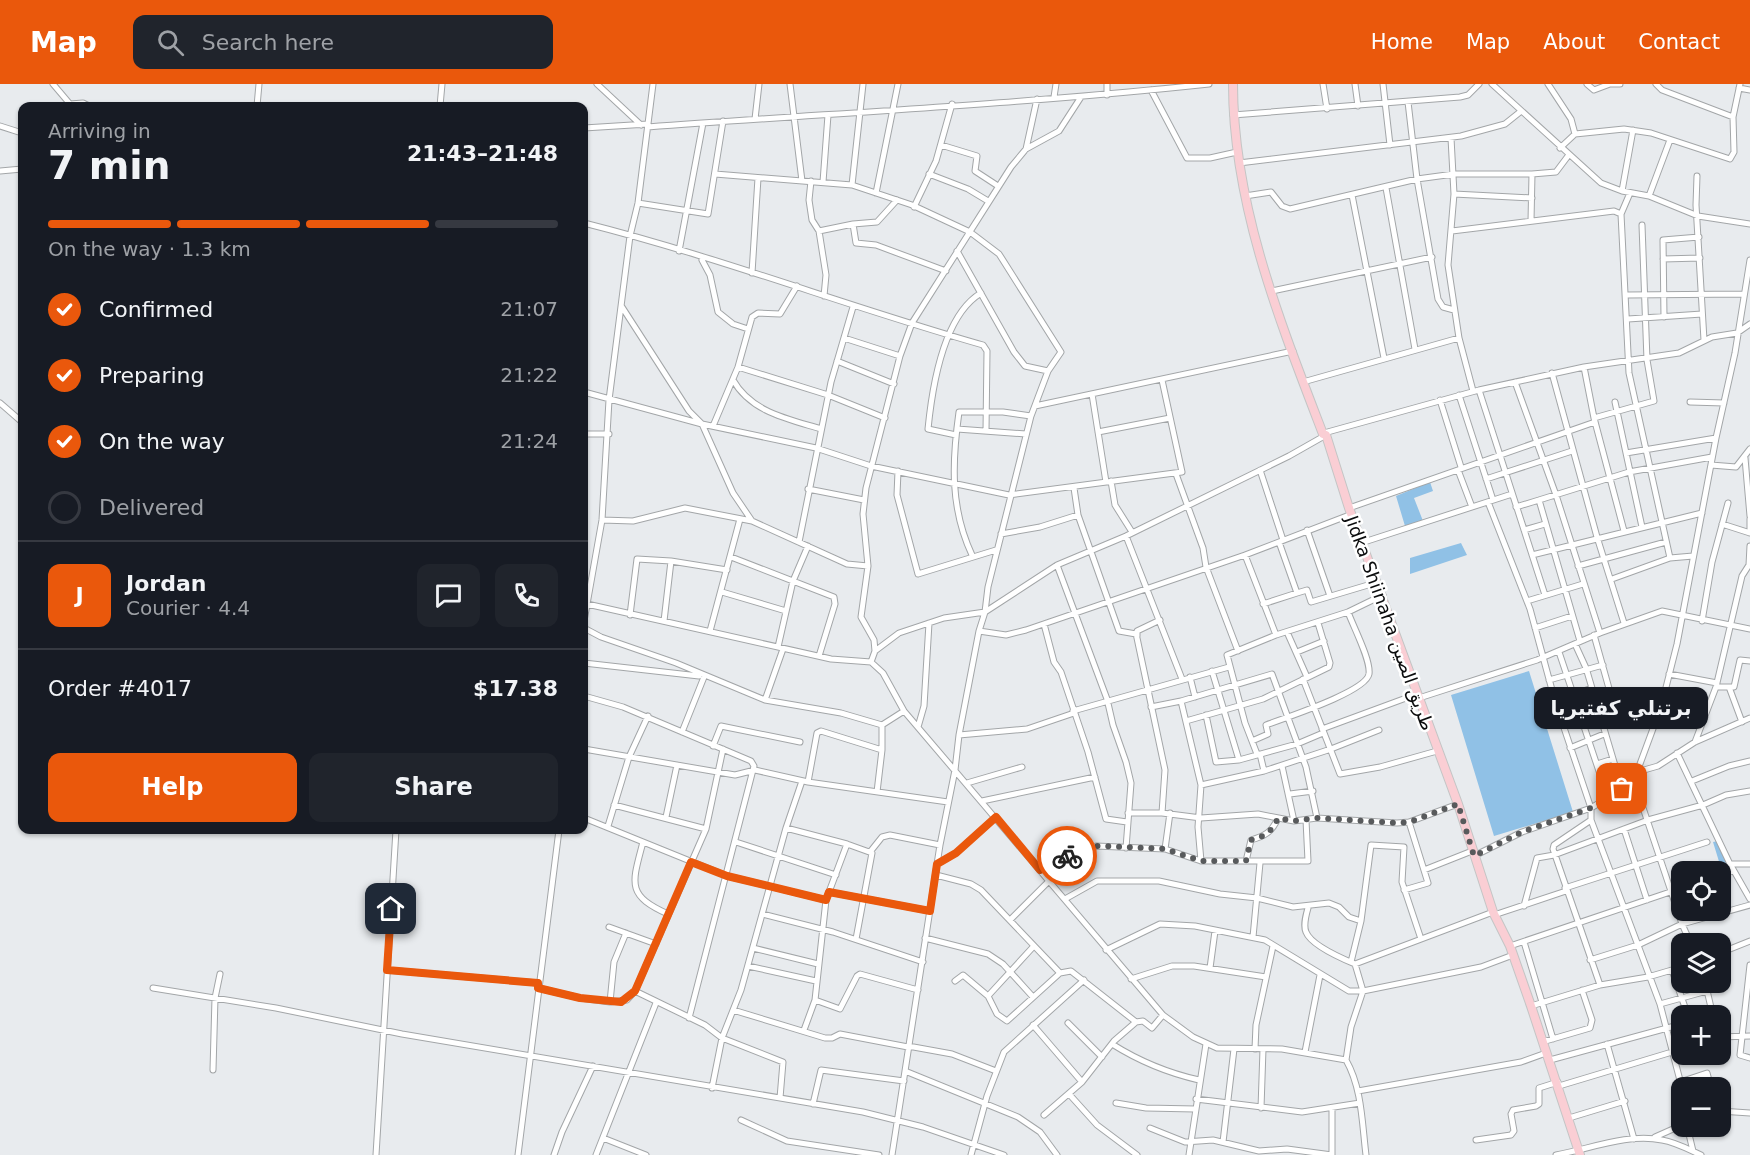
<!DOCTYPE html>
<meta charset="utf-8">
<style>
:root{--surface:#171b24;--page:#20242c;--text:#f1f3f6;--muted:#9ea1a6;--line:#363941;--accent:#ea580c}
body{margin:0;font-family:"DejaVu Sans",Vazirmatn,sans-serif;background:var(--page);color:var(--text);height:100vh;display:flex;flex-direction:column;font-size:22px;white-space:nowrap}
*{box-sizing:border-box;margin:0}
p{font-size:20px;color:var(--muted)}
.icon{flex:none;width:33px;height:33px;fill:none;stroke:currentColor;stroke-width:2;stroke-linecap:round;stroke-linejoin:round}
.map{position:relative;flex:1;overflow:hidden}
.sheet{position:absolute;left:18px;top:18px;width:570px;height:732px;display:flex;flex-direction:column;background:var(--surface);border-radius:12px;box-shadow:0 2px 4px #0004}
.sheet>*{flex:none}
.fabs{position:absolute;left:1671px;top:777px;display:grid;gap:12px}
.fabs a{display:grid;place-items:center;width:60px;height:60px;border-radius:12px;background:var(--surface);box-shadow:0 2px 4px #0004;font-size:30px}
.pin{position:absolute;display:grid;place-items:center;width:51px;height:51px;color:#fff;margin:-26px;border-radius:12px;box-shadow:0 3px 9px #0006}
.courier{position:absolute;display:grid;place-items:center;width:60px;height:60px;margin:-30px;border:4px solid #ea580c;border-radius:50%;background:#fff;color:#222;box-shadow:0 2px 8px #0007}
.bubble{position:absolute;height:42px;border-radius:12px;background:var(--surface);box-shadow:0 2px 4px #0004;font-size:20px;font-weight:700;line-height:42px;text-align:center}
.overview em{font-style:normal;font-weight:700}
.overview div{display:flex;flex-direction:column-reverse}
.overview{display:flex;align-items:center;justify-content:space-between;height:102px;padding:0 30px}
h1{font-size:39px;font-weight:700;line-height:45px}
.bar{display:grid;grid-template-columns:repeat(4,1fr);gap:9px 6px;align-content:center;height:72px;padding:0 30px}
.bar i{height:8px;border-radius:4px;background:var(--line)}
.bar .selected{background:var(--accent)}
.bar p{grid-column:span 4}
.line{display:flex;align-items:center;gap:15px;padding:0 30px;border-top:2px solid var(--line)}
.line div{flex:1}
.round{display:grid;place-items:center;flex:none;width:63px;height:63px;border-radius:12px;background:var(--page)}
ol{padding:0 30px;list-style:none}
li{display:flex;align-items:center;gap:18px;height:66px}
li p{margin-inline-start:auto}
li .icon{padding:6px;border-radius:50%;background:var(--accent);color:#fff;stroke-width:4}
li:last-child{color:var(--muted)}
li i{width:33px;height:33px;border:3px solid var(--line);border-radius:50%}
.action{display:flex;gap:12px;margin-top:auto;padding:12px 30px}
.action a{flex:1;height:69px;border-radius:12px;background:var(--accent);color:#fff;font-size:24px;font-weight:700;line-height:69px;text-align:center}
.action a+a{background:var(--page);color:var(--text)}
header{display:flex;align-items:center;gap:36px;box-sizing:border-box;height:84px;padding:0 30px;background:var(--accent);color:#fff}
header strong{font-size:28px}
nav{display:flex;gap:33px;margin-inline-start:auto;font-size:21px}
.search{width:420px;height:54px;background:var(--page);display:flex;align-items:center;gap:15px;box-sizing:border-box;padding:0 21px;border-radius:12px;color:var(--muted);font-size:22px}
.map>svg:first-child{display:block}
.green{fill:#90c1e6}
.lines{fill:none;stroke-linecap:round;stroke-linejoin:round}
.minor-casing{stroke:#a3a6a8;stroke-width:7}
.primary-casing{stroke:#c4c5c5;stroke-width:10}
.minor{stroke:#fff;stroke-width:5}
.primary{stroke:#faced4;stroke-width:8}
.done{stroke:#585a5c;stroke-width:6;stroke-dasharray:0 10.8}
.route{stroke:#ea580c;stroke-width:8}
.labels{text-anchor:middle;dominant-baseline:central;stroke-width:5;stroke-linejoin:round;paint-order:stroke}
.street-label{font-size:18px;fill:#0b0c0d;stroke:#fff}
</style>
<header>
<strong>Map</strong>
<div class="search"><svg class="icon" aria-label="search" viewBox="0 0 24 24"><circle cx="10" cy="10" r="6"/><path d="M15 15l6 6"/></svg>Search here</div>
<nav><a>Home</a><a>Map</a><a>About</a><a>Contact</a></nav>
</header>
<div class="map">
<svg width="1750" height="1071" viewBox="0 0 1750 1071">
<rect width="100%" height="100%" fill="#e8ebee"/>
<path class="green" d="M1430,398L1433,407L1414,414L1423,437L1405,442L1396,412Z
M1461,459L1467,471L1410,490V474Z
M1529,587L1573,728L1494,752L1451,611Z
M1718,757L1729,782L1721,784L1713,758Z"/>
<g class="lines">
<g class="minor-casing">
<path id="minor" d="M53,0L70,20L83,19L89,22
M597,0L641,41
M790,0L802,97
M1107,0V11
M1323,0L1327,25
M1355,0L1358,22
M1383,0L1390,61
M1492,0L1601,99L1622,107L1649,112L1698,132L1750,140
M1548,0L1571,35L1575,50
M1587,0L1594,6L1610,0
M1610,0H1620
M1656,0L1662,6L1733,33
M1739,4L1750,6
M1151,6L1187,74H1210L1237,68
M1054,13L1056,0
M1408,18L1417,95L1438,215L1443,223L1454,226
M257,22L259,0
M440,22L442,0
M1233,31L1460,13L1468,11L1479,0
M755,35L759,0
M0,42L22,49
M648,43C835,29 1023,20 1209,0
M584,44L648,40
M1451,54L1454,110L1448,181L1459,254
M941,61L977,72L975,87L998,102
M1560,64L1575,50L1624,45L1651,49L1730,75L1734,68L1733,33L1740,0
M1026,65L1037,15
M1239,79L1461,52L1505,40L1520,28
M0,87L22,85
M715,90L852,101L912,121L970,148L999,170L1061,268L1048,287L1031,332L988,503L985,528L979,547L959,651L955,686L940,761L892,1071
M929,90L968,105L988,117
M1532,90L1556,88L1568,72
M1697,92L1696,121L1704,256
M811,97L809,116L812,136L819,147L826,191L824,212
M823,98L828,31
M852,101L863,0
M1386,104L1415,265
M1622,107L1633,46
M876,109L898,0
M1454,110L1532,114
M1352,111L1384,274
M1245,112L1271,108L1282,122L1290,125L1417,95L1454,90H1532L1531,137
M1649,112L1670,56
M897,116L877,138L853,140L856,159L876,161L946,187
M638,119L708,130L723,37
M914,123L936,77L952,20
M1621,130L1630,109
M584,139C719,173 849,223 983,261L987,267L986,347
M819,147L853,140
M1452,147L1614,127L1621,130L1629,289L1670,474
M679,167L703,39
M957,167L1014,268L1025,282L1048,287
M1663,175L1700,174
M702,176L710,191L718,228L733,240L748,245
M752,189L758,94
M1272,207L1432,173
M1627,211L1744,210
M622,223L689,327L702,340L733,409L752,437L847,480L868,482
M1664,233L1663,156L1699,153
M1628,235L1702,230
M844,254L900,272
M837,277L894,300
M738,283L828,311L885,334
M1584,283L1594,334L1624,447
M1552,289L1597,453L1624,539
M733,296C751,328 788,335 821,345
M1303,298L1459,254L1473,307
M1515,298L1556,411L1600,549
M1479,306L1545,511
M584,308L702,340L816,364L871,382L1009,411L1182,388L1162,296
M1092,310L1106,398
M1459,311L1493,416
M1440,316L1461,383
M1615,318L1642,443
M1690,318L1724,319
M0,319L22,338
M1035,322L1293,267
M1594,334L1654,317L1647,276L1642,141
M713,342L738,283L752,233L758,229L780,230L797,202
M957,345L1026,350
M1098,348L1170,334
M1324,349L1479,306L1584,283L1679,269L1712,253L1737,249L1750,240
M584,350H609
M956,351L928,345C932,305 943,232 981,209
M1626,369L1716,354
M1745,374L1750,432
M1711,381L1736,383L1750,365
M1260,386L1283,456
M1458,386L1472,423
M898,387L897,411L918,490L996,466
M1176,390L1203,464L1206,483L1238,567
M1486,395L1572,367
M1111,397L1115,421L1132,448
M1074,404L1078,431L1119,547L1136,550L1137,554L1165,686L1162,729
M808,405L864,416
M1539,416L1629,388L1712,373
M1488,418L1530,525L1555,617L1591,724V736L1660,920L1682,1004
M1516,423L1539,416L1580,557
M1349,424L1595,338
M1750,435V449
M602,436L633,437L685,424L752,437
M1722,440L1750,449
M1307,446L1330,512
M1524,446L1545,440
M1001,450L1040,443L1078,431
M1126,452L1182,595
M799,458L831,298L853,223
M1279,458L1297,509L1307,506L1311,518L1378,498
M1361,459L1512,410
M972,471C950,424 952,378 959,328H1003L1031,332
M1245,471L1276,551
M1532,471L1702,429
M731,473L834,513L835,520L819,572
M671,477L727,486
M1057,481L1107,615L1113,641L1126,678L1131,699L1126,764
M1578,482L1666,458
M1612,495L1670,474L1693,472
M722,508L786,527
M1527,517L1583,500
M587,520L831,575L871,578L883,589L904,627L1163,931L1193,953L1217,964L1282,965L1346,976C1362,1004 1362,1039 1366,1071
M1263,520L1297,509
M630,531L637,475L671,477L664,537
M584,537L602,436L609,316L630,152L638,119L653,0
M1702,537L1712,478L1728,419
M1044,540L1054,578L1061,588L1088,668L1106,735L1127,738
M584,544L601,553L676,579L765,616L841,629L882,641L904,627
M1535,544L1572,532
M710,547L740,435
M979,547L1006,551L1026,546L1245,471L1352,430
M1287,548L1307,593
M1594,551L1610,608
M1137,552V547L1160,536
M1575,560L1586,584L1622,705
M778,563L793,497L808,462
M875,567L899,549L944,534L985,528L1057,481L1126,452L1289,372L1326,351
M1297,568L1324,557
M1559,568L1608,714
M871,578L875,567L874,556L861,533L868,482L863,430L866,404L900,272L912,239L1011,83L1026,65L1059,47L1081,13
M584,579L699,592
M1212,587L1239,676L1297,660L1323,649
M1669,590L1717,599
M1190,593L1195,613
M1303,595L1340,690L1380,683L1437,667
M1549,596L1603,581
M1716,603H1734L1740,576L1750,577
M1729,603L1742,638
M1629,609L1662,621
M584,612L623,623L751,677L754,682L689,934
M1419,614L1537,576L1600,549L1662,527L1750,545
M765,616L783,565
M1555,617L1592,604
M1151,623L1181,617
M1661,623L1705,633
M1073,627L1229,583
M1206,631L1216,678L1239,676
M1186,637L1263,615L1329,583L1330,579L1318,539
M1561,638L1598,625
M882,641V666
M918,643L924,622L929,539
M1322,645L1417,610
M682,648L704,593
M959,651L1027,645L1074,629
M1252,657L1268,650L1266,641C1284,634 1366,608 1369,590C1371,576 1353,542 1348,528
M1695,658L1716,603L1742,492L1749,481L1750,462
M713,662L721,642L800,658
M1570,664L1604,650
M584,665L735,691L755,686L808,698L948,718
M1677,669L1730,780L1750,815
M1257,670L1245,639L1227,571L1276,551L1348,528L1383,511
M1597,680L1613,675
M1282,682L1294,737
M1264,687L1331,665L1379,646
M1637,688L1658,682L1695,658L1750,634
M1633,694L1682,840L1691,860
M1692,697L1729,682L1750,677
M808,698L817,649L821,647L882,666L877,708
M967,699L1022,683
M1201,701L1264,687L1260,670
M1290,710L1313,707
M982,717L1095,693
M614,721L706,745
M1128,729H1162L1201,734L1258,730L1294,737L1317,734L1397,739L1409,738L1458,720
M666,733L677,681
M584,734L727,792L826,816L829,808L930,827
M1591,736L1554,761L1553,765L1600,901
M608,742L629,673L648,632
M786,744L847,760L829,808
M1624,745L1647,816
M643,758C632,800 626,811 668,830
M736,758L836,791
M847,760L872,769L856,855
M1165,765L1170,729
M870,768L882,753L890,751L940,761
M1474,772L1522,748L1591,724L1622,705L1637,688L1661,623L1677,560L1716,354L1735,269L1750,176
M1201,777L1198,743L1201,701L1181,617L1272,590L1306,683L1317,734
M1246,777H1308L1306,736
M937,780L956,769L996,733
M1730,780H1750
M1040,786L1082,766L1096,762L1165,765L1201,777H1246L1251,756C1265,752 1272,748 1278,734
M1424,786L1472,767
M936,791L971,800L981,806L1060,889L1071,887L1136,938L1143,937L1152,944L1163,931
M1720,791L1733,787
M1565,804L1707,758
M1404,806L1428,799L1409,738
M1065,815L1097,797H1159L1220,810L1257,814L1293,823L1329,819L1339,823L1349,833L1361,837L1351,878
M1524,822L1537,774L1554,771L1648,736L1703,721L1726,711L1750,707
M1308,824C1306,831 1303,841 1306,848C1311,861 1343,875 1355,880L1493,828
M762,830L833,848L923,878
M1494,831L1566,807
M1010,836L1049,797
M1361,837L1371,761L1404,763L1402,798L1421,855
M609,843L656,860
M1253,853L1260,779
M925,854L988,870L1003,880L1033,913
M1524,858L1553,955
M1510,862L1682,804
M753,864L818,880
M1106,866L1160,840L1195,842L1265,856L1349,907H1363L1481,883L1513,871
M1720,869L1750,857
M1590,876L1638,861L1682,840L1750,821
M1750,881L1740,971L1750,974
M748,882L816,897
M1210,884L1215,847
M387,886L538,899
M1672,886L1688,932
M1131,895L1172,882H1194L1266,893
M955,897L963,891L988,912L1033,863
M1705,898L1713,932
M153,904L276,924L402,950L863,1028L923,1043L1004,1071
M538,904L580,914L610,918L627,916L635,907L706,745L723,665
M635,907L705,941L722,954L783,978L780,1014
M988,912L997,930L1007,937L1060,889
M815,916L840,925L857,892L860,890L918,906
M610,918L614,878L626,849
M1660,920L1707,907
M1531,922L1600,901L1648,893L1682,883
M733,926L825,954H832L840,950L908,963
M1068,939L1102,973
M1033,941L1082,998
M804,946L815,916L826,816
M1720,953L1750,952
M1542,958L1590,944L1592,936L1582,906
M1112,960C1139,977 1168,989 1199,996
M1607,960L1634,1055
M908,962L952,970L996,987
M1255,965L1256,941L1273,862
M1305,968L1320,891
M1346,976L1351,943L1363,907L1355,880
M1550,976L1682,940
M213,986L215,914L220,890
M905,987L1018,1033L1040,1048L1057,1071
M1680,998L1707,989L1711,1004
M1559,1002L1682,965
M712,1004L722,954L741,906L786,744L802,697
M1358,1007L1521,978L1546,969
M1069,1010L1097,1041L1137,1071
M1196,1015L1302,1028L1360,1019
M1116,1019L1146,1024L1195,1025
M813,1020L821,986L904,997
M1261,1024L1263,965
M1332,1024V1071
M1720,1027L1750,1029
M1044,1031L1082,998L1114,957L1136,938
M1569,1034L1625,1017
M741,1036L787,1057L879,1071
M1687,1042L1693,1067
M1150,1044L1185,1058L1213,1056L1259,1067L1287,1065L1332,1071
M1655,1053L1682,1041
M603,1054L646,1071
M1476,1056L1511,1051L1514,1047L1511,1030L1513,1026L1536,1022L1539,1020V1004L1558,998
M1223,1058L1234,965
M376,1071L396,746
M518,1071L559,746
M554,1071L562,1048L593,982
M596,1071L656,919
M971,1071L987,1012L1004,968L1084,896
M1189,1071L1206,960
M1556,1071C1590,1065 1627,1049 1662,1056C1675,1058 1688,1065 1701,1071"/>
</g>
<g class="primary-casing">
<path id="primary" d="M1233,0C1233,121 1280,238 1323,350L1326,351L1349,424L1458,720L1493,828L1510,862L1531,922L1580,1071"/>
</g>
<use href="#minor" class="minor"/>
<use href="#primary" class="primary"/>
</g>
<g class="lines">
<path class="done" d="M1067,772L1092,762H1104L1165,765L1201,777H1246L1251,756C1265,752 1272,748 1278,734L1294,737L1317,734L1397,739L1409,738L1458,720L1474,772L1522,748L1591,724L1622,705"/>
<path class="route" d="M391,825L387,886L538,899V904L580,914L621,918L635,907L691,778L727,792L826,816L829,808L930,827L937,780L956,769L996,733L1040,786L1067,772"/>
</g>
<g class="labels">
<g class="street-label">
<text transform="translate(1390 539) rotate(70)">Jidka Shiinaha طريق الصين</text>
</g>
</g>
</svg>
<div class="fabs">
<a><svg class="icon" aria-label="locate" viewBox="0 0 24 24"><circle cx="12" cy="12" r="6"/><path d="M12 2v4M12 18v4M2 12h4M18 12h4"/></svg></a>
<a><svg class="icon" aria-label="layers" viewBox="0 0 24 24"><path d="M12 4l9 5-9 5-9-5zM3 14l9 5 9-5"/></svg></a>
<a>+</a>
<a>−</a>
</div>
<div class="pin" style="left:1622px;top:705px;background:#ea580c"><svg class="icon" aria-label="bag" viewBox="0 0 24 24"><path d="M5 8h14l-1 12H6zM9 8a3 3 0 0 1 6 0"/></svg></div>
<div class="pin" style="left:391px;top:825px;background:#1f2937"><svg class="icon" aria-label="home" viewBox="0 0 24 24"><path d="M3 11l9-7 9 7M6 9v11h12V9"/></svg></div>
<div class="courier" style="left:1067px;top:772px"><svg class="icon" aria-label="bike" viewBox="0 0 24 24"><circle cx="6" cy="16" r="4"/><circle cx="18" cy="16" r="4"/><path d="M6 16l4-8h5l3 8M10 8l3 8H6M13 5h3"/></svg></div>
<div class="bubble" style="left:1534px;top:603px;width:174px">برتنلي كفتيريا</div>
<section class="sheet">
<div class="overview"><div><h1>7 min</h1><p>Arriving in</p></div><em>21:43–21:48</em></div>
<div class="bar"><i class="selected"></i><i class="selected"></i><i class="selected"></i><i></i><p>On the way · 1.3 km</p></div>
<ol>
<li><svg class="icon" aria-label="check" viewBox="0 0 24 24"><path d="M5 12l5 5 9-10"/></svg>Confirmed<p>21:07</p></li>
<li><svg class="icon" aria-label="check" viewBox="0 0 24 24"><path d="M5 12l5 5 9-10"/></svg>Preparing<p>21:22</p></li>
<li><svg class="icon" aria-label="check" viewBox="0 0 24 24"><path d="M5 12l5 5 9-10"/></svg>On the way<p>21:24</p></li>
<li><i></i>Delivered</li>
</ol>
<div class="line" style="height:108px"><b class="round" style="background:var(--accent);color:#fff">J</b><div><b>Jordan</b><p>Courier · 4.4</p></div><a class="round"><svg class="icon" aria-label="chat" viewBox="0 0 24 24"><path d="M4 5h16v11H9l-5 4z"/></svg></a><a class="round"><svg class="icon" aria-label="phone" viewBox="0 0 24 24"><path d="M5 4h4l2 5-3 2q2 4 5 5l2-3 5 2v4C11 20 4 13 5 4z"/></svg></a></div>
<div class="line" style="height:78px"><div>Order #4017</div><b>$17.38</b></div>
<div class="action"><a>Help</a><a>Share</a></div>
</section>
</div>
